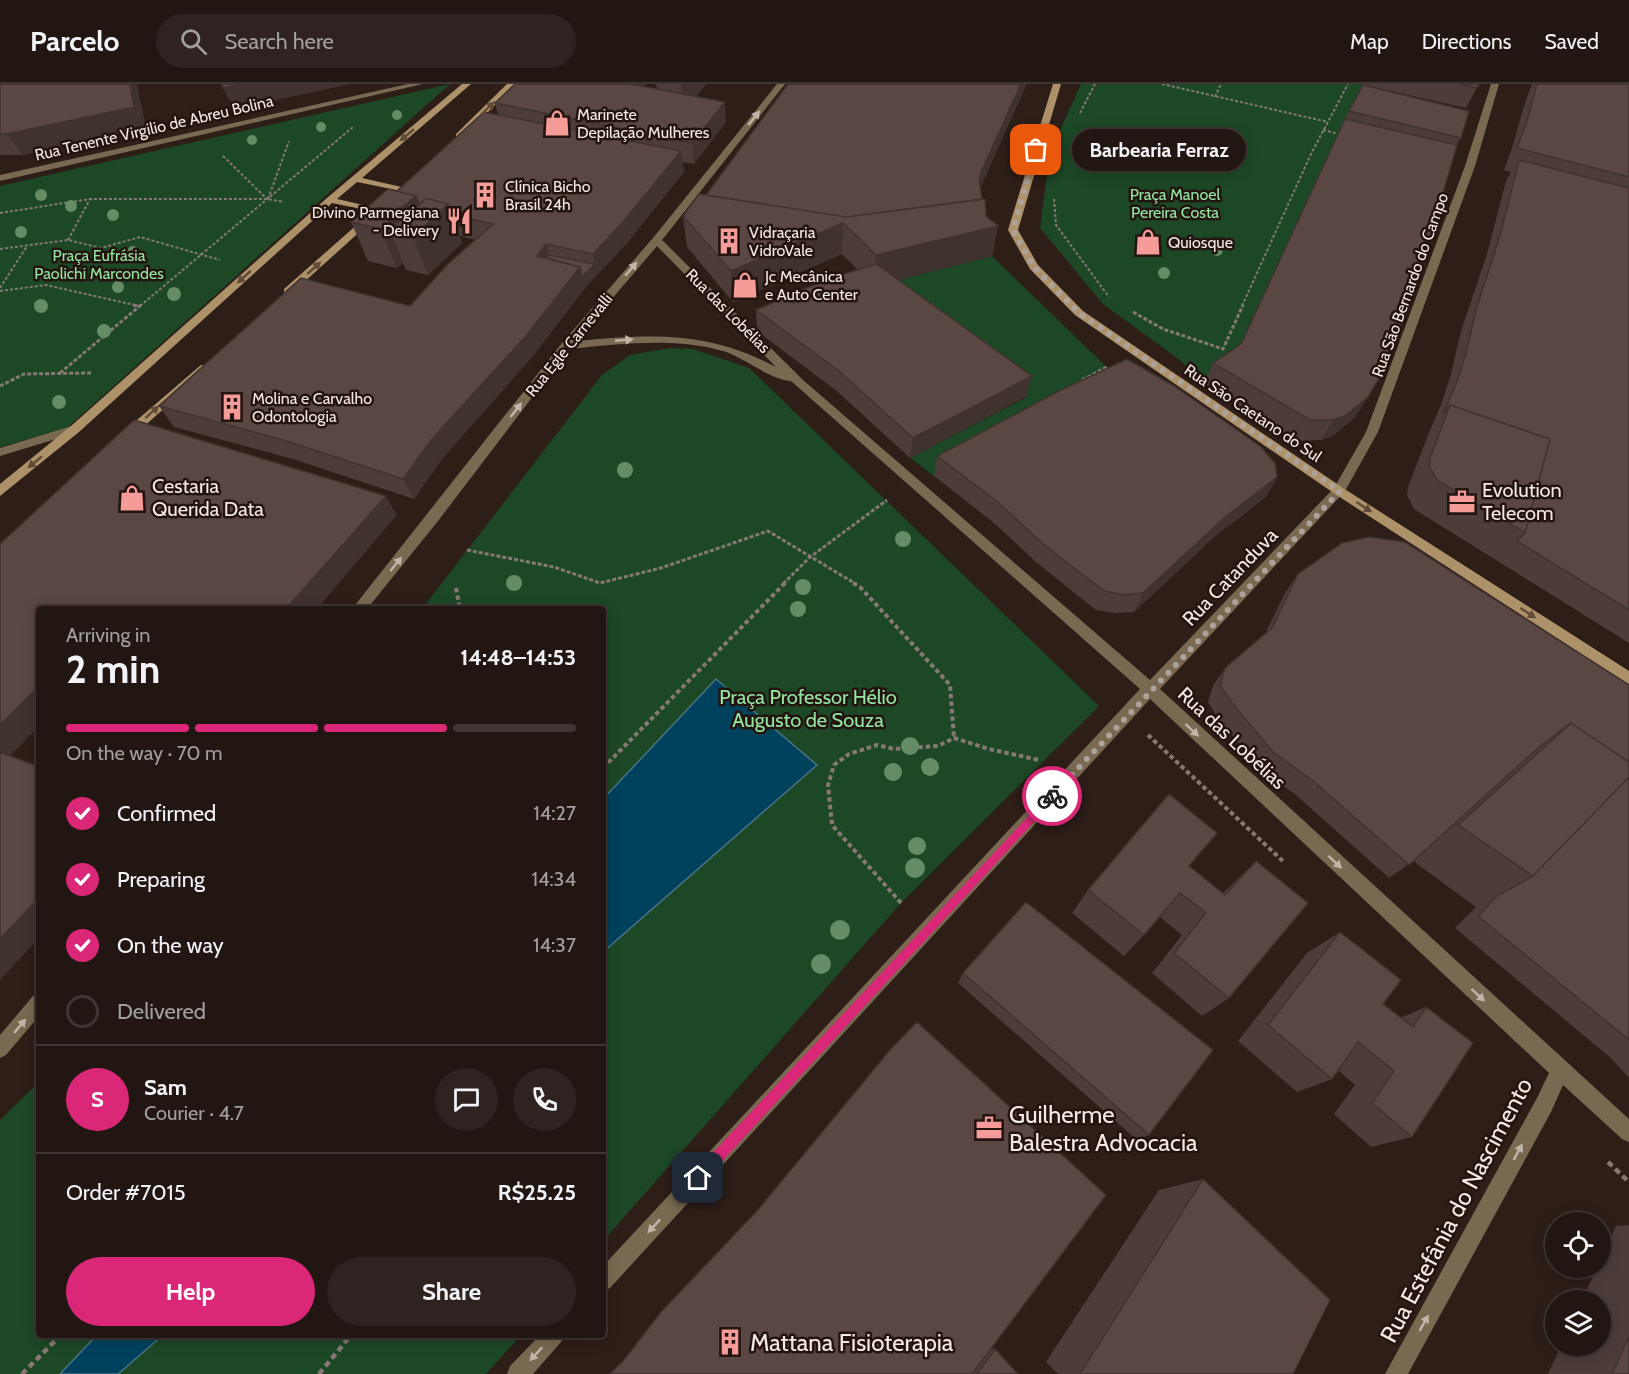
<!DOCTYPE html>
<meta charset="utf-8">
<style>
:root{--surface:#221612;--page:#2e2320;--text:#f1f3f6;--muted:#a29f9f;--line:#3f3532;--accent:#db2777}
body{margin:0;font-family:Cabin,sans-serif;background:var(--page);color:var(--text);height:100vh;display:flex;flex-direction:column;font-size:22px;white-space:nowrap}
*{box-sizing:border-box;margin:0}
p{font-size:20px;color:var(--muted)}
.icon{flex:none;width:33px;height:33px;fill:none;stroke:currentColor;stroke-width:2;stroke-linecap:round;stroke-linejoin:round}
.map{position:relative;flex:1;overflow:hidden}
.sheet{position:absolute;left:36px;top:522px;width:570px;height:732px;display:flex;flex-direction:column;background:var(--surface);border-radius:6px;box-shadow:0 3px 15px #0003,0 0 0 2px var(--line)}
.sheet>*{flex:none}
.tools{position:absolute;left:1545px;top:1128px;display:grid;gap:12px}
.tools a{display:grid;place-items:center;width:66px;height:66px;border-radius:50%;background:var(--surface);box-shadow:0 3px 15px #0003,0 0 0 2px var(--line);font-size:30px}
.pin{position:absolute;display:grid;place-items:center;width:51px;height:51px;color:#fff;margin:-26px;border-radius:12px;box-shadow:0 3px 9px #0006}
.courier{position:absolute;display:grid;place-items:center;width:60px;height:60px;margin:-30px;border:4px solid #db2777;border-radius:50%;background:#fff;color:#222;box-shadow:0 2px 8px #0007}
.bubble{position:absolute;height:42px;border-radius:21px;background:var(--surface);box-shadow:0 3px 15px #0003,0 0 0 2px var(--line);font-size:20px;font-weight:700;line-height:42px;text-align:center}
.head em{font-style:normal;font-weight:700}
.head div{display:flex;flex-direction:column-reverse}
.head{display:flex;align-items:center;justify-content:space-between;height:102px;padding:0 30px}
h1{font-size:39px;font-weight:700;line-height:45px}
.bar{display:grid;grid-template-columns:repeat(4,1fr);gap:9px 6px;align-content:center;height:72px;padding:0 30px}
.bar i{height:8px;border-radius:4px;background:var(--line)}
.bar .on{background:var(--accent)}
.bar p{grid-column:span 4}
.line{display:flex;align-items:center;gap:15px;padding:0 30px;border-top:2px solid var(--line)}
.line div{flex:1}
.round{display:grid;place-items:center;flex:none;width:63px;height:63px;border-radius:32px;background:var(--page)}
ol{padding:0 30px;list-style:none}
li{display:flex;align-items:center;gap:18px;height:66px}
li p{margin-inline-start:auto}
li .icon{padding:6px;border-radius:50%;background:var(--accent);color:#fff;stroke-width:4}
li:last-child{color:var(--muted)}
li i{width:33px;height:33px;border:3px solid var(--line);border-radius:50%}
.action{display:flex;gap:12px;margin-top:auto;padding:12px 30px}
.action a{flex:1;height:69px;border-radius:36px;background:var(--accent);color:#fff;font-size:24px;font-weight:700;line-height:69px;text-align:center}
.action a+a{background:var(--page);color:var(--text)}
header{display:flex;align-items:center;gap:36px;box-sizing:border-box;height:84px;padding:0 30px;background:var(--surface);border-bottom:2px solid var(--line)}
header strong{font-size:28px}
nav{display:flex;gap:33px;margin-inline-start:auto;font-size:21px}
.search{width:420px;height:54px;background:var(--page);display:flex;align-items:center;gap:15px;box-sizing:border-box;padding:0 21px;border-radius:33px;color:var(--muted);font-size:22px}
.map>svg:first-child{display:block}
.green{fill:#1c4826}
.water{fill:#00415d;stroke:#497386;stroke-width:1.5}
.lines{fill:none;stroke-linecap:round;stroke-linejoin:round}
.path-far3{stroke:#867974;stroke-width:2;stroke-dasharray:3 2;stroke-linecap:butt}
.path-far2{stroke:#867974;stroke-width:3;stroke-dasharray:4 2;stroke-linecap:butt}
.path-far1{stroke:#867974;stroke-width:4;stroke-dasharray:4.5 3;stroke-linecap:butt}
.path{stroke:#867974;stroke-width:4.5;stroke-dasharray:6 4;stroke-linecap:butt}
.street{fill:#796950;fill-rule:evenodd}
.secondary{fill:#ac9169;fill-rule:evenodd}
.tree{fill:#658c64}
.wall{fill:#4d3d3a}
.shaded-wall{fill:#3f322f}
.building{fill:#5a4743;stroke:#3f322f;stroke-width:1.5}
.oneway{fill:#614c37}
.oneway2{fill:#c3b6a9}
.route{fill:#db2777}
.done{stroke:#aea29d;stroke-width:6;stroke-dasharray:0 10.8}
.labels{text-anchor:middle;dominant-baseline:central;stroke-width:5;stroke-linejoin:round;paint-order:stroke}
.far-poi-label{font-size:16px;fill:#f4e9e5;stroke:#23140f;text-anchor:start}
.far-street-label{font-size:16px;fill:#f4e9e5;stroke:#23140f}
.far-park-label{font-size:16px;fill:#93e6a2;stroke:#23140f}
.poi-label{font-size:20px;fill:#f4e9e5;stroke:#23140f;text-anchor:start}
.street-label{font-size:20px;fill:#f4e9e5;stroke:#23140f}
.park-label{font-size:20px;fill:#93e6a2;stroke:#23140f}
.near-poi-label{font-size:24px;fill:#f4e9e5;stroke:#23140f;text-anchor:start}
.near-street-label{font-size:24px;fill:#f4e9e5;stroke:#23140f}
</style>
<header>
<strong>Parcelo</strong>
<div class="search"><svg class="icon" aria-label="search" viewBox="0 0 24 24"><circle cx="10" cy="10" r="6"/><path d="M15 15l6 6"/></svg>Search here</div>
<nav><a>Map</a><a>Directions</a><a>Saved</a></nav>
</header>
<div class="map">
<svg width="1629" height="1290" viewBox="0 0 1629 1290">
<rect width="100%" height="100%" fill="#2d1e18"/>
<path class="green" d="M450,0L67,344L0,363V102Z
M1081,0H1364L1330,68L1231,281L1204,300L1181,277L1103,220L1040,144L1050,68Z
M992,172L1120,296L934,392L910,374L1027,313L875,202Z
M670,264L693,265L749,284L1099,622L901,819L603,1157V525H422L602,291L630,271Z
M39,998V1251H521L486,1290H0V1036Z"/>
<path class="water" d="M716,595L817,681L603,868V715Z
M97,1251H163L118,1290H60Z"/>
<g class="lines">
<path class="path-far3" d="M1162,0L1328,38
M1215,13L1221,0
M1080,29L1095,0
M1323,46L1343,51
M223,72L267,115
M268,115L289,57
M1054,115L1056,141L1109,213
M0,129L90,115H267L284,118
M68,156L90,115
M0,165L68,156L101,164L140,153L220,176
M0,204L27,162
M0,207L46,201L139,222
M140,222L353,43
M1242,222L1311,70L1348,0"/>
<path class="path-far2" d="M133,221L139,222
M1133,228L1163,245L1223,265L1243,221
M60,289L141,221
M1082,296L1107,283
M0,302L24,290L92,289
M467,466L554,483L600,499L661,484L768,447L856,500
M783,500L809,474L887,416"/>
<path class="path-far1" d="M853,499L860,503L950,601L954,654
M456,504L460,525
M1148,651L1285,779
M603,684L785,499
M901,819L832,741L828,701L834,681L849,670L877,661L894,665L938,662L954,654L989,665L1039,676"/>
<path class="path" d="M1608,1078L1629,1098
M22,1290L61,1251
M319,1290L351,1251"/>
<path class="street" d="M408,0H423L0,97V91Z
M777,0H785L662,156L803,296L1150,596L1334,404L1366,348L1465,82L1491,0H1499L1475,82L1378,348L1345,407L1160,605L1629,1035V1058L1622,1055L1563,1001L1551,1028L1408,1290H1385L1537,1014L1549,989L1150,615L610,1204L603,1207V1182L1140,605L791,297C770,296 744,273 723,267C674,253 620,260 569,265L438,437L367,525H352L562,259L653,154ZM657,162L776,283C707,246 652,250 576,257Z
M75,341L81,345L79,348L0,372V364Z
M39,909V932L6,971L0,974V951L33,912Z
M540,1251H565L561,1258L533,1290H507L510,1282Z"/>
<path class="secondary" d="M462,0H471L362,94L406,104V108L357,98L337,115L381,125V129L332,119L79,348L0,412V400L71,342L327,114Z
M507,0H516L462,54H456V50Z
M1053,0H1061L1018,146L1038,181L1083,227L1343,404L1629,587V601L1335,410L1075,231L1030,185L1008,146Z
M368,131L376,133L292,209H284V205Z
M201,281L205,282V288L131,354H123V348Z"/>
</g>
<g class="tree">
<circle cx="397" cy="31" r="5"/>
<circle cx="321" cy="43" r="5"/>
<circle cx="252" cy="56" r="5"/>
<circle cx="41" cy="111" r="6"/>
<circle cx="71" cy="122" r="6"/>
<circle cx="113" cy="131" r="6"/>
<circle cx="21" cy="148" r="6"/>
<circle cx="1217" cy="166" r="6"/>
<circle cx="133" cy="168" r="6"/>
<circle cx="1164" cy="189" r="6"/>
<circle cx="118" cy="203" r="6"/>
<circle cx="174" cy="210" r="7"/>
<circle cx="41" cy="222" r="7"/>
<circle cx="104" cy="247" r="7"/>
<circle cx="59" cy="318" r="7"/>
<circle cx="625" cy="386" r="8"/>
<circle cx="903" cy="455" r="8"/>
<circle cx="514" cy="499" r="8"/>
<circle cx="803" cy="503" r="8"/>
<circle cx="798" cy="525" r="8"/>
<circle cx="910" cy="662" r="9"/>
<circle cx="930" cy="683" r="9"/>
<circle cx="893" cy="688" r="9"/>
<circle cx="917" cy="762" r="9"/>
<circle cx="915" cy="784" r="10"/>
<circle cx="840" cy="846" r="10"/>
<circle cx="821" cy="880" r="10"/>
</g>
<path class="wall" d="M0,0L146,44L22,71H0Z
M515,0H646L644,3L657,5L656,0H706L696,12L726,38L694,80L682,78L684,88L627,159L585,204L533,272L442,375L414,415L293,375L174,343L159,322L410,222L476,156L459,152L462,159L428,191L406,186L403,179L397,184L368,177L351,138L397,107L498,31L495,19Z
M1364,0H1479L1466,24L1364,1Z
M1532,0H1629V559L1414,425L1407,411L1408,403L1428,351L1441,321L1451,290L1461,247L1487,170L1506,97L1511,88L1504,86L1513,61L1523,25Z
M1349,27L1461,54L1456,61L1395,255L1368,313L1355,333L1333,352L1321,356L1298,357L1204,300L1213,279L1241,260Z
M980,103L986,132L998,142L992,172L898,196L1027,312L910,374L838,308L757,247L756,226L858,186L842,170L733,218L687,163L683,132L706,111Z
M937,372L1277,393L1266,413L1213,454L1134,528L1115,529L1096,526L1037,479L994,439L934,392Z
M1298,490L1629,601V994L1612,975L1455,844L1476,823L1413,777L1389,794L1296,711L1259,684L1219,636L1208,618L1213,602L1225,584L1265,550L1285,509Z
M1256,777L1229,914L1202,932L1152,889L1182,851L1160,833L1144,851L1124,872L1072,829L1088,806L1189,782L1223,809Z
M1340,848L1383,920L1400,934L1426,923L1412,1053L1371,1063L1334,1030L1355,1001L1338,986L1332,995L1297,1008L1238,957L1307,869Z
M963,889L1149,1051L1137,1056L958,899Z
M1203,1095L1293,1290H1058L1046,1278L1159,1106Z
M1629,1141V1290H1548L1561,1262H1600V1216H1582L1597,1184H1600V1176L1616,1142Z
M992,1264L995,1265L1018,1290H610L624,1276Z"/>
<path class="shaded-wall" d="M130,0H137L146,44L22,71L7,50Z
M244,0H351L234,25L223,4Z
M626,0H646L629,20Z
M681,0H706L684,27Z
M1021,0H1027L979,107V96L982,86Z
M725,18L726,38L694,80L692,59Z
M681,67L684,88L627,159L585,204L582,193L595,180L593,170Z
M416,112L448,120L462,159L428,191L413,153L404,133L399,126Z
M396,131L404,150L390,147L403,179L397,184L381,145Z
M843,139L842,170L733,218L731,187Z
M998,142L992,172L875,202L876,171Z
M546,160L552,182L537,172Z
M580,183L585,204L533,272L442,375L414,415L403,395L432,355Z
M1032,292L1027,312L910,374L913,354Z
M1368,313L1355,333L1333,352L1321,356L1333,336Z
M1277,393L1266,413L1213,454L1134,528L1143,509L1224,434Z
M386,412L397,431L317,525H286Z
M38,602L39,642L6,676L0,672V641Z
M39,814V854L0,896V855Z"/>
<path class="building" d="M0,0H130L134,23L7,50H0Z
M222,0H244L223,4Z
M515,0H631L725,18L692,59L495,19Z
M788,0H1021L982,86L979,96L982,115L846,133L706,111Z
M1461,0H1479L1477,4Z
M1537,0H1629V93L1517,64L1526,40Z
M1363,1L1469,27L1461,54L1349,27Z
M484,28L681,67L623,138L593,170L546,160L537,172L580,183L527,251L432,355L403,395L280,355L159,322L301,194L410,222L448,180L493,140L452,131L448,120L426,114L419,121L416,112L397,107Z
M1345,35L1457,61L1409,225L1395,255L1384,286L1368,313L1345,332L1333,336H1310L1213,279L1241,260Z
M1519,76L1629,104V526L1517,457L1525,449L1550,355L1450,321L1443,330L1456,300L1466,269L1476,226L1501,148Z
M388,105L416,112L399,126L410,128L426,114L448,120L413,153L390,147L404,133L396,131L381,145L351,138Z
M699,110L846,133L985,115L986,132L998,142L876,171L843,139L731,187L683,132Z
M549,171L595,180L582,193L580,183L547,174Z
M876,180L1032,292L913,354L839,287L756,226L828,195Z
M1127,275L1174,302L1260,362L1275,379L1277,393L1224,434L1143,509L1124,511L1104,507L1043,460L999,419L937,372L1059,307Z
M1450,321L1550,355L1525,449L1437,396L1429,382L1430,374Z
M134,336L386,412L286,525H39V602L0,641V460Z
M1369,453L1405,458L1629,601V678L1571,639L1539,663L1409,781L1312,696L1273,668L1232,619L1220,601L1225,584L1272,544L1298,490L1342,459Z
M1571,639L1629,678V693L1533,792L1458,741Z
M0,668L39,683V814L0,855Z
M1629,693V956L1478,832L1498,811L1533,792Z
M1169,710L1217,749L1189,782L1225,811L1256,777L1308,819L1229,914L1174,869L1206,829L1180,809L1144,851L1088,806Z
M1026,818L1213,966L1149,1051L963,889Z
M1340,848L1401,896L1383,920L1413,943L1426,923L1473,959L1412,1053L1372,1019L1394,987L1358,958L1332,995L1268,941Z
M917,938L1106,1111L972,1290H610L624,1276L661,1228L757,1127L890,966Z
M1203,1095L1330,1216L1293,1290H1080Z
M1629,1252V1290H1612Z
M995,1265L1018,1290H977Z"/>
<defs><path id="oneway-solid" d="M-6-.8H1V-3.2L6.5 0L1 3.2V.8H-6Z" transform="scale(1.5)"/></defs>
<g class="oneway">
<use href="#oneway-solid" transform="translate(488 24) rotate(-44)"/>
<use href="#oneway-solid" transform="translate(407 51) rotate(140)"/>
<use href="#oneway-solid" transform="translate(314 184) rotate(-42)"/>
<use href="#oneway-solid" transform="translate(244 193) rotate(138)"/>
<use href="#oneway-solid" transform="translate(152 328) rotate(-42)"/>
<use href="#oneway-solid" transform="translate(35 378) rotate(141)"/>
<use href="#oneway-solid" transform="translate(1364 423) rotate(33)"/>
<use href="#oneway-solid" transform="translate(1528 529) rotate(33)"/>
</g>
<g class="oneway2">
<use href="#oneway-solid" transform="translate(754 34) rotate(-51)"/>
<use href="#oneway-solid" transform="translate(631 185) rotate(-49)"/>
<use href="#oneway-solid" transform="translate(624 256) rotate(-5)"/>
<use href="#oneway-solid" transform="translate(516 326) rotate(-52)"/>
<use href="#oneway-solid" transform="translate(396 480) rotate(-51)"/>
<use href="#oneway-solid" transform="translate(1192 646) rotate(43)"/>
<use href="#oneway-solid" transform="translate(1335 778) rotate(43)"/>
<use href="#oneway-solid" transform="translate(1478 911) rotate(43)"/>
<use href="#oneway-solid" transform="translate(20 942) rotate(-50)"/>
<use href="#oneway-solid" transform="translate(1518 1068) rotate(-61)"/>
<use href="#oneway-solid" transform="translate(654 1142) rotate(133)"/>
<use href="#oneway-solid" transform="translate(1424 1239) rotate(-61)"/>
<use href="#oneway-solid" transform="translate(536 1270) rotate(133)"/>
</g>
<path class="route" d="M1052,707L1057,712L1055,715L703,1098L698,1100L694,1098L692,1094L694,1089Z"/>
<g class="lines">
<path class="done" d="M1036,66L1013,146L1034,183L1079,229L1340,407L1052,712"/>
</g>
<defs>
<g id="shop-bare" transform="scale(2.07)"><path d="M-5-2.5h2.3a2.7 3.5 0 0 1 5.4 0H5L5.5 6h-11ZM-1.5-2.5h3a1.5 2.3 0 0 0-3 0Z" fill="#f59b98" stroke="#23140f" stroke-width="2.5" paint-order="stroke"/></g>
<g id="building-bare" transform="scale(2.07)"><path d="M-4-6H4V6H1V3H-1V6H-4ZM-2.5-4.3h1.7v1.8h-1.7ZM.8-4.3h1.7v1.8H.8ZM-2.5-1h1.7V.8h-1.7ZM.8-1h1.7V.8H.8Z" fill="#f59b98" stroke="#23140f" stroke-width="2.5" paint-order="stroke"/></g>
<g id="restaurant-bare" transform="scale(2.07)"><path d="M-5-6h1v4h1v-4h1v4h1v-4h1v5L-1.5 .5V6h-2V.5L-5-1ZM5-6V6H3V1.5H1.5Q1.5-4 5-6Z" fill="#f59b98" stroke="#23140f" stroke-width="2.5" paint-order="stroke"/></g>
<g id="office-bare" transform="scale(2.07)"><path d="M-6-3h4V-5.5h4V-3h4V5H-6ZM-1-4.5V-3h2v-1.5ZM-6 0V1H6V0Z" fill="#f59b98" stroke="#23140f" stroke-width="2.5" paint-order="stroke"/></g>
</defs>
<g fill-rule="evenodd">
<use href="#shop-bare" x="557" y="39"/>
<use href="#building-bare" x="485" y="111"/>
<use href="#restaurant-bare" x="459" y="137"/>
<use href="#building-bare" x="729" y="157"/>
<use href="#shop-bare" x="1148" y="158"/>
<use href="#shop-bare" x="745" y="201"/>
<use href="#building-bare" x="232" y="323"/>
<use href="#shop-bare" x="132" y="414"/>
<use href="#office-bare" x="1462" y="418"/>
<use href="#office-bare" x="989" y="1044"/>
<use href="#building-bare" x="730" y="1258"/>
</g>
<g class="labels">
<g class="far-poi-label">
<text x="577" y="30">Marinete<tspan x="577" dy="18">Depilação Mulheres</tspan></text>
<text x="505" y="102">Clínica Bicho<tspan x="505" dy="18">Brasil 24h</tspan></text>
<text x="439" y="128" text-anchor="end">Divino Parmegiana<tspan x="439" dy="18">- Delivery</tspan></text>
<text x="749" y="148">Vidraçaria<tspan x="749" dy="18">VidroVale</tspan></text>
<text x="1168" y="158">Quiosque</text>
<text x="765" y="192">Jc Mecânica<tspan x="765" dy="18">e Auto Center</tspan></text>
<text x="252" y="314">Molina e Carvalho<tspan x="252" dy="18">Odontologia</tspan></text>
</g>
<g class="far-street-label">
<text transform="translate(154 44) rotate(-13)">Rua Tenente Virgilio de Abreu Bolina</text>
<text transform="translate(1410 201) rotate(-70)">Rua São Bernardo do Campo</text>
<text transform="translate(728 227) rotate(45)">Rua das Lobélias</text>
<text transform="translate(569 261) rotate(-51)">Rua Egle Carnevalli</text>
<text transform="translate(1253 329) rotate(34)">Rua São Caetano do Sul</text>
</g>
<g class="far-park-label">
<text x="1175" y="110">Praça Manoel<tspan x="1175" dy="18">Pereira Costa</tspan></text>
<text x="99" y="171">Praça Eufrásia<tspan x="99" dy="18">Paolichi Marcondes</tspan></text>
</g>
<g class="poi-label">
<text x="152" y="402">Cestaria<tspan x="152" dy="23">Querida Data</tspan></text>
<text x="1482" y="406">Evolution<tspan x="1482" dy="23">Telecom</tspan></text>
</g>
<g class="street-label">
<text transform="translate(1230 493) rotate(-46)">Rua Catanduva</text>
<text transform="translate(1232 654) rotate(43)">Rua das Lobélias</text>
</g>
<g class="park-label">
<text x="808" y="613">Praça Professor Hélio<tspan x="808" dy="23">Augusto de Souza</tspan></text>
</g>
<g class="near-poi-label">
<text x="1009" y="1030">Guilherme<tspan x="1009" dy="28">Balestra Advocacia</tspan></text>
<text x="750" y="1258">Mattana Fisioterapia</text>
</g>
<g class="near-street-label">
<text transform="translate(1456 1126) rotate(-62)">Rua Estefânia do Nascimento</text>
</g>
</g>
</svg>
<div class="tools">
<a><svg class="icon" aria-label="locate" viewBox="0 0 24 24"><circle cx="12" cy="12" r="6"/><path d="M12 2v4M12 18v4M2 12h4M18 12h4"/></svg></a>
<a><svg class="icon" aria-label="layers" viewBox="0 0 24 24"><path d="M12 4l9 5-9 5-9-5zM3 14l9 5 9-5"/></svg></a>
</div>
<div class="pin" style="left:1036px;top:66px;background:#ea580c"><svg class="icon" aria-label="bag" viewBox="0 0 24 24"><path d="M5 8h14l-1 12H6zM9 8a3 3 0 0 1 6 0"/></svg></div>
<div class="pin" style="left:698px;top:1094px;background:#1f2937"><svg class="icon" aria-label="home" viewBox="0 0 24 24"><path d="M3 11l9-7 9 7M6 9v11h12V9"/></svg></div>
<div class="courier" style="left:1052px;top:712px"><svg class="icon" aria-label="bike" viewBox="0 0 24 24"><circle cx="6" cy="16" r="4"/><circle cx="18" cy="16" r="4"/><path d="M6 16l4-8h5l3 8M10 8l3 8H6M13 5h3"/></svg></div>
<div class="bubble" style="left:1072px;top:45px;width:174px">Barbearia Ferraz</div>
<section class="sheet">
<div class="head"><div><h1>2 min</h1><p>Arriving in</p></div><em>14:48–14:53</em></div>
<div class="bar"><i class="on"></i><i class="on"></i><i class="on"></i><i></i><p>On the way · 70 m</p></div>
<ol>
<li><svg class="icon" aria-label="check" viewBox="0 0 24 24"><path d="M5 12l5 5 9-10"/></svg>Confirmed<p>14:27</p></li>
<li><svg class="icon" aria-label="check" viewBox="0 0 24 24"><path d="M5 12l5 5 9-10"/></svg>Preparing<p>14:34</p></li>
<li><svg class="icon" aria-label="check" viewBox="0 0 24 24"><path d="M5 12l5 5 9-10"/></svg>On the way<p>14:37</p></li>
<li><i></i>Delivered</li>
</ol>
<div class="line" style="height:108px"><b class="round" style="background:var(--accent);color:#fff">S</b><div><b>Sam</b><p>Courier · 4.7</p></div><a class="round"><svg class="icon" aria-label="chat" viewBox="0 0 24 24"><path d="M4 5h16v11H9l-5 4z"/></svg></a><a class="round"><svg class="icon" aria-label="phone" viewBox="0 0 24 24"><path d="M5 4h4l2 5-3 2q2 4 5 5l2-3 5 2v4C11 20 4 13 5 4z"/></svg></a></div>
<div class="line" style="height:78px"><div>Order #7015</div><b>R$25.25</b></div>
<div class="action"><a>Help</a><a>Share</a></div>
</section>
</div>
